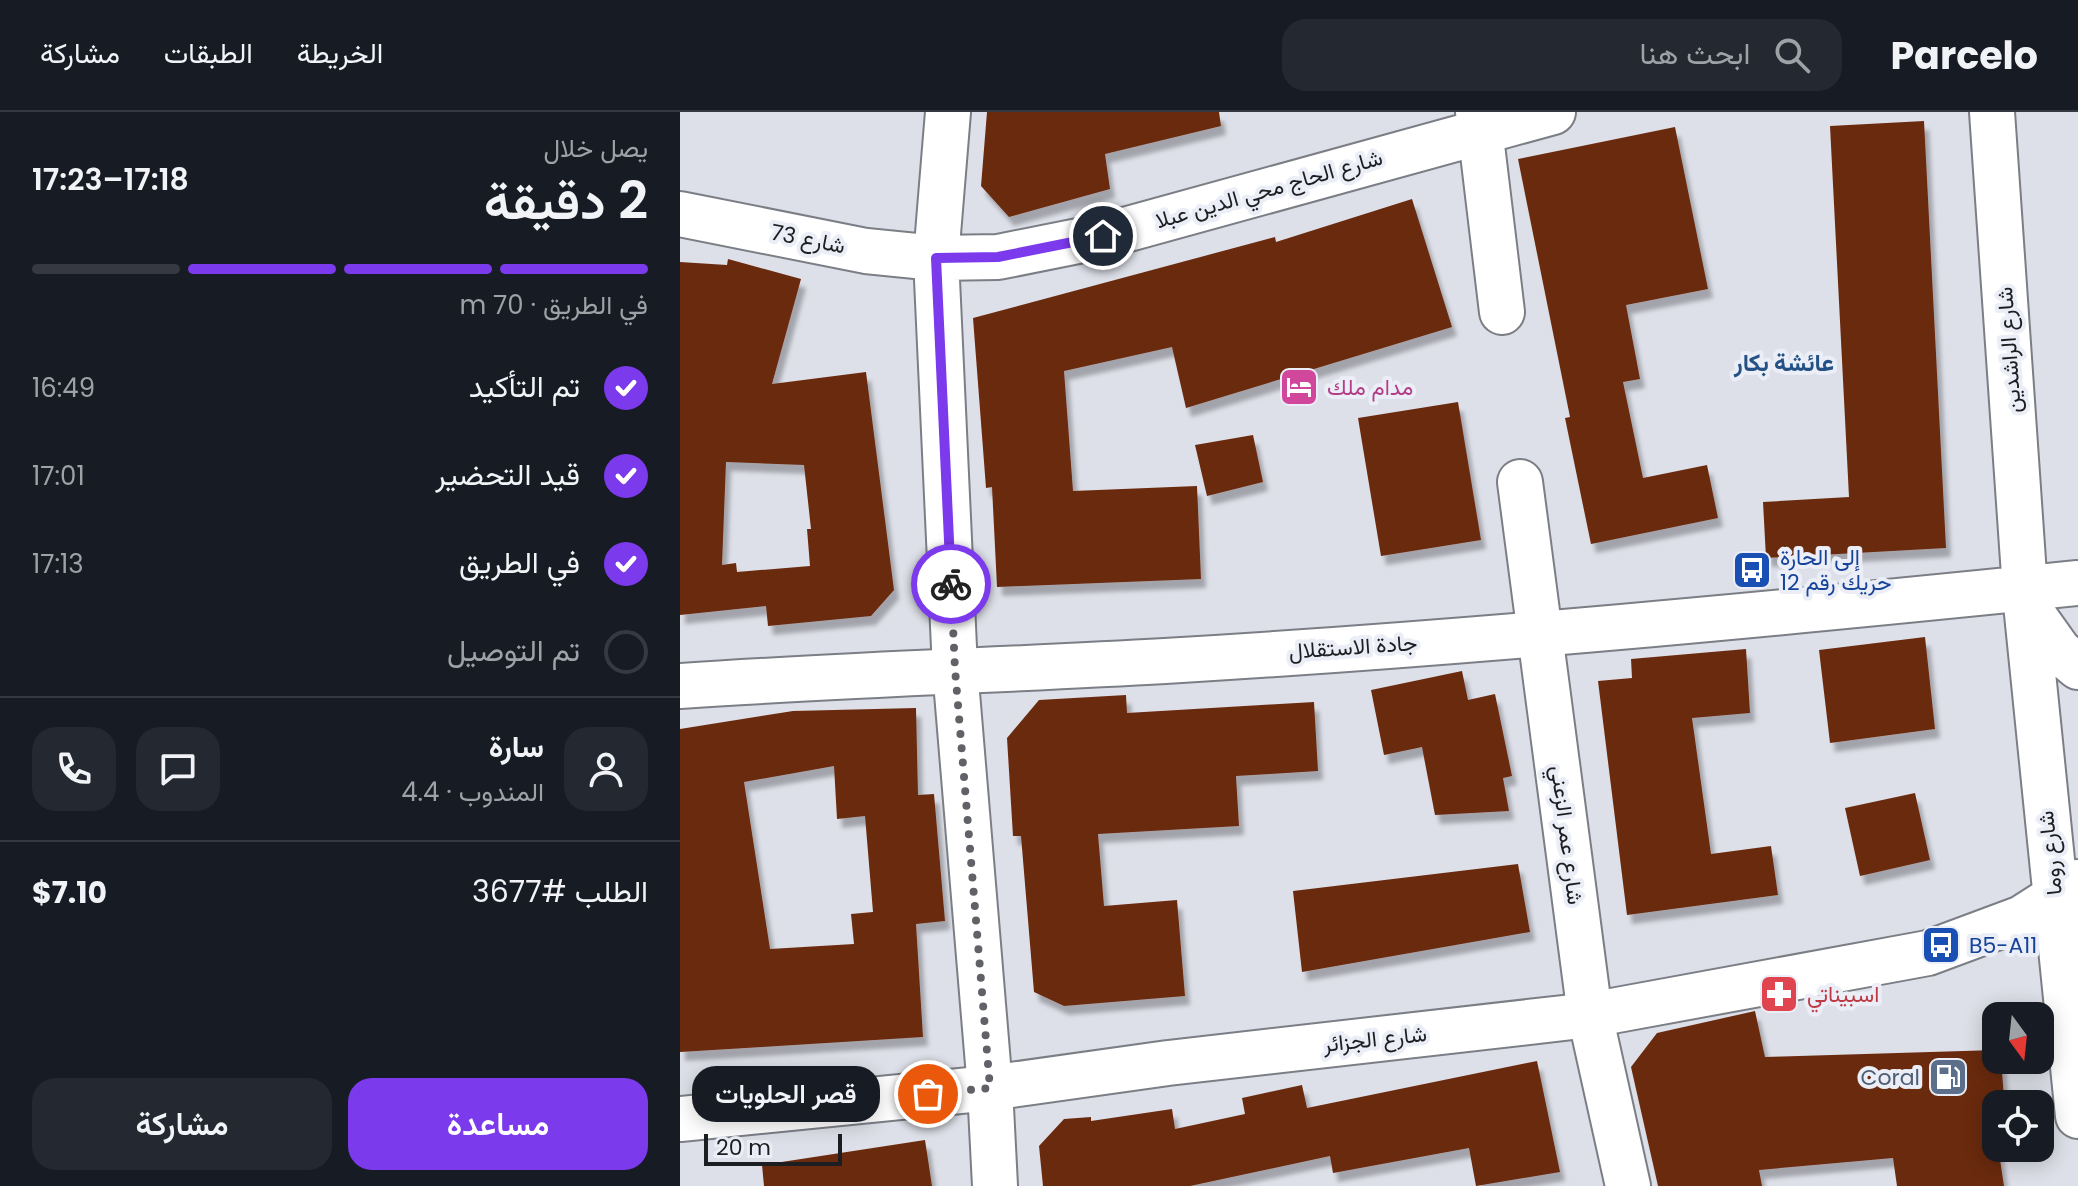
<!DOCTYPE html>
<html lang="ar">
<meta charset="utf-8">
<style>
:root{--surface:#171b24;--page:#242831;--text:#f1f3f6;--muted:#9ea1a6;--line:#363941;--accent:#7c3aed}
body{margin:0;font-family:Poppins,Vazirmatn,sans-serif;background:var(--page);color:var(--text);direction:rtl;height:100vh;display:flex;flex-direction:column;font-size:30px;white-space:nowrap}
*{box-sizing:border-box;margin:0}
p{font-size:26px;color:var(--muted)}
.icon{flex:none;width:44px;height:44px;fill:none;stroke:currentColor;stroke-width:2;stroke-linecap:round;stroke-linejoin:round}
.map{position:relative;flex:1;overflow:hidden;direction:ltr}
.drawer{display:flex;flex-direction:column;background:var(--surface);width:680px}
.drawer>*{flex:none}
.needle{width:52px;rotate:165deg}
.tools{position:absolute;left:1302px;top:890px;display:grid;gap:16px}
.tools a{display:grid;place-items:center;width:72px;height:72px;border-radius:16px;background:var(--surface);box-shadow:0 4px 20px #0003;font-size:40px}
.scale{position:absolute;left:24px;bottom:20px;width:138px;box-sizing:border-box;padding-left:8px;border:4px solid #1d1e21;border-top:0;font-size:22px;line-height:28px;white-space:nowrap;color:#1d1e21;-webkit-text-stroke:6px #ebeef6;paint-order:stroke}
.pin{position:absolute;display:grid;place-items:center;width:68px;height:68px;color:#fff;margin:-34px;border:4px solid #fff;border-radius:50%;box-shadow:0 2px 8px #0007}
.courier{position:absolute;display:grid;place-items:center;width:80px;height:80px;margin:-40px;border:6px solid #7c3aed;border-radius:50%;background:#fff;color:#222;box-shadow:0 2px 10px #0007}
.bubble{position:absolute;height:56px;border-radius:24px;background:var(--surface);box-shadow:0 4px 20px #0003;font-size:26px;font-weight:600;line-height:56px;text-align:center;direction:rtl}
.summary em{font-style:normal;font-weight:600}
.summary div{display:flex;flex-direction:column-reverse}
.summary{display:flex;align-items:center;justify-content:space-between;height:136px;padding:0 32px}
h1{font-size:52px;font-weight:600;line-height:60px}
.bar{display:grid;grid-template-columns:repeat(4,1fr);gap:12px 8px;align-content:center;height:96px;padding:0 32px}
.bar i{height:10px;border-radius:6px;background:var(--line)}
.bar .on{background:var(--accent)}
.bar p{grid-column:span 4}
.line{display:flex;align-items:center;gap:20px;padding:0 32px;border-top:2px solid var(--line)}
.line div{flex:1}
.round{display:grid;place-items:center;flex:none;width:84px;height:84px;border-radius:24px;background:var(--page)}
ol{padding:0 32px;list-style:none}
li{display:flex;align-items:center;gap:24px;height:88px}
li p{margin-inline-start:auto}
li .icon{padding:8px;border-radius:50%;background:var(--accent);color:#fff;stroke-width:4}
li:last-child{color:var(--muted)}
li i{width:44px;height:44px;border:4px solid var(--line);border-radius:50%}
.action{display:flex;gap:16px;margin-top:auto;padding:16px 32px}
.action a{flex:1;height:92px;border-radius:24px;background:var(--accent);color:#fff;font-size:32px;font-weight:600;line-height:92px;text-align:center}
.action a+a{background:var(--page);color:var(--text)}
header{display:flex;align-items:center;gap:48px;box-sizing:border-box;height:112px;padding:0 40px;background:var(--surface);border-bottom:2px solid var(--line)}
header strong{font-size:38px}
nav{display:flex;gap:44px;margin-inline-start:auto;font-size:28px}
.search{width:560px;height:72px;background:var(--page);display:flex;align-items:center;gap:20px;box-sizing:border-box;padding:0 28px;border-radius:24px;color:var(--muted);font-size:30px}
main{display:flex;flex:1;min-height:0}
.map>svg:first-child{display:block}
.building{fill:#6b2a0f;fill-rule:evenodd;filter:url(#shadow)}
.lines{fill:none;stroke-linecap:round;stroke-linejoin:round}
.street-casing{stroke:#7b7e85;stroke-width:48}
.secondary-casing{stroke:#7b7e85;stroke-width:48}
.street{stroke:#fff;stroke-width:44}
.secondary{stroke:#fff;stroke-width:44}
.done{stroke:#616267;stroke-width:8;stroke-dasharray:0 14.4}
.route{stroke:#7c3aed;stroke-width:10}
.labels{text-anchor:middle;dominant-baseline:central;stroke-width:8;stroke-linejoin:round;paint-order:stroke}
.street-label{font-size:22px;fill:#1d1e21;stroke:#ebeef6}
.hotel-label{font-size:22px;fill:#b23c85;stroke:#ebeef6;text-anchor:start}
.transit-label{font-size:22px;fill:#164399;stroke:#ebeef6;text-anchor:start}
.health-label{font-size:22px;fill:#be3a42;stroke:#ebeef6;text-anchor:start}
.service-label{font-size:22px;fill:#4e5e75;stroke:#ebeef6;text-anchor:end}
.neighbourhood-label{font-size:24px;font-weight:bold;fill:#235185;stroke:#ebeef6}
</style>
<header>
<strong>Parcelo</strong>
<div class="search"><svg class="icon" aria-label="search" viewBox="0 0 24 24"><circle cx="10" cy="10" r="6"/><path d="M15 15l6 6"/></svg>ابحث هنا</div>
<nav><a>الخريطة</a><a>الطبقات</a><a>مشاركة</a></nav>
</header>
<main>
<div class="map">
<svg width="1398" height="1074" viewBox="0 0 1398 1074">
<defs>
<filter id="shadow"><feDropShadow dx="5" dy="9" stdDeviation="2" flood-color="#0004"/></filter>
</defs>
<rect width="100%" height="100%" fill="#dee0e9"/>
<path class="building" d="M307,0H539L541,14L425,42L430,77L329,105L301,74Z
M1244,9L1266,436L1086,446L1083,390L1169,385L1150,14Z
M995,15L1028,177L946,193L960,267L943,270L963,366L1027,353L1038,406L911,432L885,306L890,305L838,47Z
M732,87L772,215L506,296L492,235L384,259L393,379L517,374L521,467L317,475L312,375L306,376L293,206L595,125L596,130Z
M48,147L121,167L92,272L186,260L214,478L191,504L88,514L86,494L0,503V150L47,153ZM46,350L124,353L131,417H127L130,454L57,460L56,451L42,453Z
M778,290L801,428L701,444L678,306Z
M573,323L583,370L527,384L515,333Z
M1245,525L1255,617L1150,631L1139,538Z
M1066,537L1070,601L1012,606L1031,742L1091,734L1098,783L947,803L918,569L952,566L951,547Z
M782,559L788,588L815,582L832,664L823,666L829,699L755,703L742,635L704,643L691,578Z
M446,583L447,601L634,590L638,659L556,664L559,714L418,722L424,794L497,788L505,884L384,894L354,880L341,724H333L327,626L359,588Z
M236,596L238,683L254,682L265,809L236,812L243,925L0,940V617L113,599ZM154,654L157,707L185,704L193,800L171,802L174,832L90,837L64,670Z
M1235,681L1250,748L1180,764L1165,696Z
M838,752L850,820L622,860L613,779Z
M1075,899L1085,945L1316,938V948H1321L1324,985L1311,988L1324,1074H1217L1213,1046L1079,1058L1082,1074H978L951,955L977,921Z
M857,949L880,1060L796,1074L789,1036L653,1061L650,1044L510,1074H363L359,1034L384,1007L411,1005V1009L492,997L495,1017L565,1002L562,986L622,973L627,996Z
M245,1028L252,1074H84L82,1053Z"/>
<g class="lines">
<g class="street-casing">
<path id="street" d="M268,0L256,146L275,557L310,976L315,1074
M798,0L822,200
M0,102L186,139L256,146L318,145L423,124L873,0
M840,370L910,903L948,1074"/>
</g>
<g class="secondary-casing">
<path id="secondary" d="M1312,0L1346,492L1398,1004
M1347,494L1379,539L1398,555
M0,574C162,563 324,558 485,549C790,531 1094,502 1398,471
M0,1007L310,976L488,951L910,903L1248,841L1342,806L1398,770"/>
</g>
<use href="#street" class="street"/>
<use href="#secondary" class="secondary"/>
</g>
<g class="lines">
<path class="done" d="M248,982L310,976L275,557L271,472"/>
<path class="route" d="M271,472L256,146L318,145L423,124"/>
</g>
<defs>
<g id="hotel-square" transform="scale(2)"><rect x="-9" y="-9" width="18" height="18" rx="4" fill="#d1479c" stroke="#ebeef6"/><path d="M-6-4.5h1.5V1H6V5H4.5V3h-9V5H-6ZM-4 0a1.8 1.8 0 1 1 3.6 0ZM.5 0V-2.5h3Q6-2.5 6 0Z" fill="#fff"/></g>
<g id="bus-square" transform="scale(2)"><rect x="-9" y="-9" width="18" height="18" rx="4" fill="#1a4fb4" stroke="#ebeef6"/><path d="M-5-6H5V4H4V6H2V4H-2V6H-4V4H-5ZM-3.5-4V0h7V-4ZM-3.5 1.2v1.5H-2V1.2ZM2 1.2v1.5H3.5V1.2Z" fill="#fff"/></g>
<g id="pharmacy-square" transform="scale(2)"><rect x="-9" y="-9" width="18" height="18" rx="4" fill="#e0444e" stroke="#ebeef6"/><path d="M-2-6h4v4h4v4h-4v4h-4v-4h-4v-4h4Z" fill="#fff"/></g>
<g id="fuel-square" transform="scale(2)"><rect x="-9" y="-9" width="18" height="18" rx="4" fill="#5c6f8a" stroke="#ebeef6"/><path d="M-5.5-6h7V0h2V4h1.3V-2.5L3-4.5l.8-.8L6-3V5H2.5V1h-1V6h-7ZM-4.2-4.7v3.2H.2V-4.7Z" fill="#fff"/></g>
</defs>
<g fill-rule="evenodd">
<use href="#hotel-square" x="619" y="275"/>
<use href="#bus-square" x="1072" y="458"/>
<use href="#bus-square" x="1261" y="833"/>
<use href="#pharmacy-square" x="1099" y="882"/>
<use href="#fuel-square" x="1268" y="965"/>
</g>
<g class="labels">
<g class="street-label">
<text transform="translate(589 77) rotate(-16)">شارع الحاج محي الدين عبلا</text>
<text transform="translate(128 127) rotate(11)">شارع 73</text>
<text transform="translate(1329 238) rotate(-94)">شارع الراشدين</text>
<text transform="translate(673 535) rotate(-4)">جادة الاستقلال</text>
<text transform="translate(887 723) rotate(83)">شارع عمر الزعني</text>
<text transform="translate(1370 741) rotate(-96)">شارع روما</text>
<text transform="translate(695 927) rotate(-6)">شارع الجزائر</text>
</g>
<g class="hotel-label">
<text x="647" y="275">مدام ملك</text>
</g>
<g class="transit-label">
<text x="1100" y="445">إلی الحارة<tspan x="1100" dy="25">حريك رقم 12</tspan></text>
<text x="1289" y="833">B5-A11</text>
</g>
<g class="health-label">
<text x="1127" y="882">اسبيناتي</text>
</g>
<g class="service-label">
<text x="1240" y="965">Coral</text>
</g>
<g class="neighbourhood-label">
<text x="1104" y="250">عائشة بكار</text>
</g>
</g>
</svg>
<div class="tools">
<a><svg class="needle" viewBox="-14 -14 28 28"><path d="M0-13l5 13h-10z" fill="#e53935"/><path d="M0 13l5-13h-10z" fill="#9ea1a6"/></svg></a>
<a><svg class="icon" aria-label="locate" viewBox="0 0 24 24"><circle cx="12" cy="12" r="6"/><path d="M12 2v4M12 18v4M2 12h4M18 12h4"/></svg></a>
</div>
<div class="scale">20 m</div>
<div class="pin" style="left:248px;top:982px;background:#ea580c"><svg class="icon" aria-label="bag" viewBox="0 0 24 24"><path d="M5 8h14l-1 12H6zM9 8a3 3 0 0 1 6 0"/></svg></div>
<div class="pin" style="left:423px;top:124px;background:#1f2937"><svg class="icon" aria-label="home" viewBox="0 0 24 24"><path d="M3 11l9-7 9 7M6 9v11h12V9"/></svg></div>
<div class="courier" style="left:271px;top:472px"><svg class="icon" aria-label="bike" viewBox="0 0 24 24"><circle cx="6" cy="16" r="4"/><circle cx="18" cy="16" r="4"/><path d="M6 16l4-8h5l3 8M10 8l3 8H6M13 5h3"/></svg></div>
<div class="bubble" style="left:12px;top:954px;width:188px">قصر الحلويات</div>
</div>
<section class="drawer">
<div class="summary"><div><h1>2 دقيقة</h1><p>يصل خلال</p></div><em>17:18–17:23</em></div>
<div class="bar"><i class="on"></i><i class="on"></i><i class="on"></i><i></i><p>في الطريق · 70 m</p></div>
<ol>
<li><svg class="icon" aria-label="check" viewBox="0 0 24 24"><path d="M5 12l5 5 9-10"/></svg>تم التأكيد<p>16:49</p></li>
<li><svg class="icon" aria-label="check" viewBox="0 0 24 24"><path d="M5 12l5 5 9-10"/></svg>قيد التحضير<p>17:01</p></li>
<li><svg class="icon" aria-label="check" viewBox="0 0 24 24"><path d="M5 12l5 5 9-10"/></svg>في الطريق<p>17:13</p></li>
<li><i></i>تم التوصيل</li>
</ol>
<div class="line" style="height:144px"><a class="round"><svg class="icon" aria-label="person" viewBox="0 0 24 24"><circle cx="12" cy="8" r="4"/><path d="M4 21q1-7 8-7t8 7"/></svg></a><div><b>سارة</b><p>المندوب · 4.4</p></div><a class="round"><svg class="icon" aria-label="chat" viewBox="0 0 24 24"><path d="M4 5h16v11H9l-5 4z"/></svg></a><a class="round"><svg class="icon" aria-label="phone" viewBox="0 0 24 24"><path d="M5 4h4l2 5-3 2q2 4 5 5l2-3 5 2v4C11 20 4 13 5 4z"/></svg></a></div>
<div class="line" style="height:104px"><div>الطلب #3677</div><b>$7.10</b></div>
<div class="action"><a>مساعدة</a><a>مشاركة</a></div>
</section>
</main>
